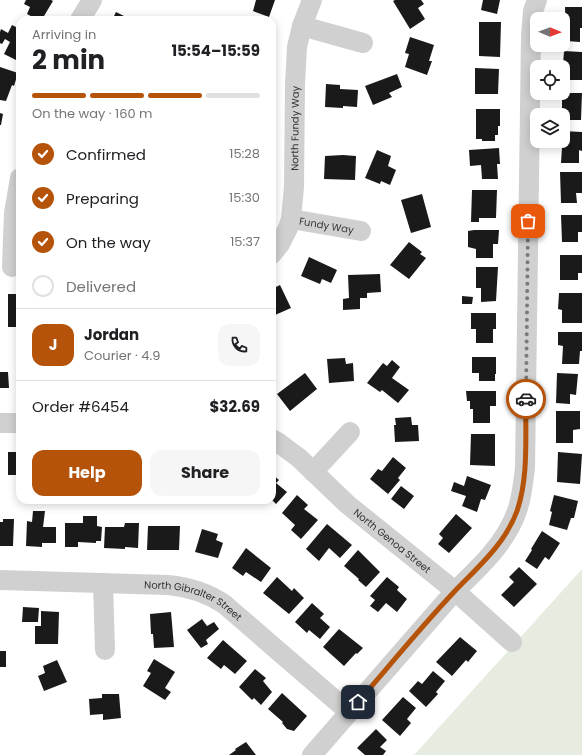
<!DOCTYPE html>
<meta charset="utf-8">
<style>
:root{--surface:#fff;--page:#f6f6f6;--text:#202124;--muted:#757577;--line:#e0e0e0;--accent:#b45309}
body{margin:0;font-family:Poppins,sans-serif;background:var(--page);color:var(--text);height:100vh;display:flex;flex-direction:column;font-size:15px;white-space:nowrap}
*{box-sizing:border-box;margin:0}
p{font-size:13px;color:var(--muted)}
.icon{flex:none;width:22px;height:22px;fill:none;stroke:currentColor;stroke-width:2;stroke-linecap:round;stroke-linejoin:round}
.map{position:relative;flex:1;overflow:hidden}
.panel{position:absolute;left:16px;top:16px;width:260px;height:488px;display:flex;flex-direction:column;background:var(--surface);border-radius:12px;box-shadow:0 2px 10px #0003}
.panel>*{flex:none}
.needle{width:26px;rotate:91deg}
.tools{position:absolute;left:530px;top:12px;display:grid;gap:8px}
.tools a{display:grid;place-items:center;width:40px;height:40px;border-radius:8px;background:var(--surface);box-shadow:0 2px 10px #0003;font-size:20px}
.pin{position:absolute;display:grid;place-items:center;width:34px;height:34px;color:#fff;margin:-17px;border-radius:8px;box-shadow:0 2px 6px #0006}
.courier{position:absolute;display:grid;place-items:center;width:40px;height:40px;margin:-20px;border:3px solid #b45309;border-radius:50%;background:#fff;color:#222;box-shadow:0 1px 5px #0007}
.summary em{font-style:normal;font-weight:700}
.summary div{display:flex;flex-direction:column-reverse}
.summary{display:flex;align-items:center;justify-content:space-between;height:68px;padding:0 16px}
h1{font-size:26px;font-weight:700;line-height:30px}
.bar{display:grid;grid-template-columns:repeat(4,1fr);gap:6px 4px;align-content:center;height:48px;padding:0 16px}
.bar i{height:5px;border-radius:3px;background:var(--line)}
.bar .active{background:var(--accent)}
.bar p{grid-column:span 4}
.line{display:flex;align-items:center;gap:10px;padding:0 16px;border-top:1px solid var(--line)}
.line div{flex:1}
.round{display:grid;place-items:center;flex:none;width:42px;height:42px;border-radius:12px;background:var(--page)}
ol{padding:0 16px;list-style:none}
li{display:flex;align-items:center;gap:12px;height:44px}
li p{margin-inline-start:auto}
li .icon{padding:4px;border-radius:50%;background:var(--accent);color:#fff;stroke-width:4}
li:last-child{color:var(--muted)}
li i{width:22px;height:22px;border:2px solid var(--line);border-radius:50%}
.button{display:flex;gap:8px;margin-top:auto;padding:8px 16px}
.button a{flex:1;height:46px;border-radius:12px;background:var(--accent);color:#fff;font-size:16px;font-weight:700;line-height:46px;text-align:center}
.button a+a{background:var(--page);color:var(--text)}
.map>svg:first-child{display:block}
.green{fill:#e6ecdf}
.building{fill:#1a1a1a}
.lines{fill:none;stroke-linecap:round;stroke-linejoin:round}
.minor{stroke:#d0d0d0;stroke-width:20}
.done{stroke:#7a7a7a;stroke-width:4;stroke-dasharray:0 7.2}
.route{stroke:#b45309;stroke-width:5}
.labels{text-anchor:middle;dominant-baseline:central;stroke-width:4;stroke-linejoin:round;paint-order:stroke}
.street-label{font-size:10px;fill:#333;stroke:#fff}
</style>
<div class="map">
<svg width="582" height="755" viewBox="0 0 582 755">
<rect width="100%" height="100%" fill="#fff"/>
<path class="green" d="M582,569V755H414Z"/>
<path class="building" d="M26,0H51L53,1L44,16L41,20H38L27,14L30,7L24,4Z
M256,0H275L269,17L253,11Z
M395,0H421L424,4L418,8L425,19L410,29L393,1Z
M483,0H500L497,14L481,10Z
M565,7H582V28H580V42L566,41Z
M116,12L132,20H112Z
M479,22H501L500,57L479,56Z
M12,25L20,29V56L18,61L4,54L10,42L5,39L2,44L0,43V32L1,29L8,33Z
M410,37L434,45L429,61H432L427,75L405,67L409,54L405,53Z
M564,51L582,52V80H568V65H563Z
M0,67L18,73L14,86L12,85L6,101L0,100Z
M475,68L499,69L498,94H475Z
M397,74L402,87L389,93L392,97L373,105L365,86Z
M326,84L340,85V89L358,90L357,107L343,106V108L325,107Z
M562,93H582L581,120H566V109H562Z
M476,109H500V126H498V135H495V141H482V139H476Z
M0,113L3,114L1,125H0Z
M563,131L582,132V151L579,150V163H561Z
M499,148L500,164H497L498,179H482L481,165L470,166L469,150Z
M377,150L391,156L388,166L396,170L390,185L381,181L380,184L365,178Z
M343,155L356,156L355,180L324,179L325,156Z
M560,172H582V193H576L577,203H561Z
M472,190H497L496,218H479V222H471Z
M422,194L431,227L411,233L401,200Z
M561,215H582V232H578V242H562Z
M474,230H499L498,244H493V258H476V249L468,247V231Z
M409,242L422,252L420,254L426,258L409,279L390,265Z
M560,255H582V273H578V280H560Z
M309,257L337,270L331,283L322,279L320,284L301,276Z
M476,267H498L496,301L481,302V288H476Z
M380,274L381,292L367,293V298H360V309L343,310V299L349,298L348,275Z
M280,285L291,308L275,315L272,310V289Z
M559,293H582V323H562V310L558,309Z
M8,294H20V327H8Z
M462,296L473,297L472,304H462Z
M471,313H496V329H493V343H476V329H471Z
M558,332H582V351H580L579,364H562L563,346L558,345Z
M472,357H496V374H495V381H479V373H472Z
M345,358L346,364L353,363L354,381L329,383L327,359Z
M392,360L400,367L392,378L409,390L398,403L382,390L380,392L367,383L383,363L387,366Z
M0,372H8L9,388H0Z
M305,373L317,389L290,411L277,394Z
M557,373L578,374L576,395L570,394V404L556,403Z
M466,391H496V406H490V423H473V409H470V401H467Z
M556,411H580V429L573,430V443H556Z
M411,417L412,425H418L419,441L395,442L394,425H396L395,418Z
M471,434H495V466L470,465Z
M8,452H20V475H8Z
M558,452L582,454L580,484L557,482Z
M393,457L406,468L398,478L400,480L388,494L370,479L378,469L382,471Z
M272,474L279,480L276,483L287,492L276,504L272,500Z
M467,476L491,485L485,500L481,499L477,512L462,506L466,496L451,491L454,482L464,486Z
M401,486L414,496L404,509L391,499Z
M297,495L308,505L304,509L318,520L301,539L291,530L295,525L282,513Z
M554,495L578,501L574,518H571L567,530L549,525L552,512L550,511Z
M33,511H45L43,527H56V543H42V547L26,546L27,521L32,522Z
M456,514L472,528L449,553L438,544L443,538L439,534Z
M83,516H97V526L102,527L101,541H96V543L78,542V547H65V523H83Z
M3,519H14L13,546H0V522H3Z
M125,523H139L138,548L125,547V549L104,548L105,527H124Z
M327,524L352,545L340,558L329,548L319,561L306,549Z
M148,526H180L179,550H147Z
M202,529L218,534L216,540L223,543L218,558L195,552Z
M542,531L560,543L549,560L545,557L537,569L525,561L532,550L531,549Z
M246,548L271,568L261,582L246,572L243,576L232,568Z
M358,550L380,572L366,587L358,580L359,579L344,566Z
M519,567L537,584L514,607L501,595L514,582L509,577Z
M277,577L292,591L294,588L304,598L289,614L263,593Z
M387,577L399,587L397,590L407,599L397,612L386,603L378,612L370,606L375,600L370,596Z
M312,603L324,614L320,618L330,627L320,639L309,630L307,633L295,622Z
M23,607L39,608L38,622H22Z
M41,611L59,612L58,644H35V626H41Z
M171,612L174,647L154,648L153,634H151L150,614Z
M202,619L207,626L214,622L219,629L206,640L208,644L201,648L187,630Z
M339,629L363,648L357,654L356,653L344,666L323,647Z
M460,637L477,651L468,662L466,660L452,676L436,662Z
M223,640L247,661L235,674L224,665L221,669L207,658Z
M0,651H6V667H0Z
M154,659L175,672L165,688L171,692L165,700L143,686L151,673L147,671Z
M57,660L67,682L44,691L38,676L45,673L43,666Z
M255,669L266,678L263,681L272,692L261,705L254,698L252,700L239,687Z
M433,671L445,681L436,692L438,694L426,707L409,691L418,681L422,684Z
M282,693L307,716L294,731L287,729L282,723L283,722L268,709Z
M102,694H119L121,718L103,720V714L90,715L89,699L102,698Z
M403,697L416,708L407,719L411,723L400,736L382,720Z
M376,729L387,740L380,747L386,751L383,755H365L357,748Z
M246,742L256,755H229L236,750L235,749Z"/>
<g class="lines">
<g class="minor">
<path d="M80,20L92,0"/>
<path d="M302,26L363,43"/>
<path id="s1" d="M291,219L361,231"/>
<path id="s2" d="M272,254L280,244L288,228L291,219L294,187L295,84L297,47L302,26L312,0"/>
<path d="M12,267L14,213L20,178"/>
<path d="M0,423H20"/>
<path id="s3" d="M272,439L279,443L299,458L347,504L455,591L512,642"/>
<path d="M313,472L350,432"/>
<path id="s4" d="M0,580L168,585C189,587 206,592 224,604L349,712"/>
<path d="M103,583L105,650"/>
<path d="M312,755L455,591C479,568 506,543 517,511C522,497 523,483 525,468L531,35L533,11L537,0"/>
</g>
</g>
<g class="lines">
<path class="done" d="M526,399L528,221"/>
<path class="route" d="M358,702C390,665 421,627 454,592C478,567 505,544 517,511C529,476 525,435 526,399"/>
</g>
<g class="labels">
<g class="street-label">
<text stroke="none"><textPath href="#s2" startOffset="131">North Fundy Way</textPath></text>
<text stroke="none"><textPath href="#s1" startOffset="36">Fundy Way</textPath></text>
<text stroke="none"><textPath href="#s3" startOffset="158">North Genoa Street</textPath></text>
<text stroke="none"><textPath href="#s4" startOffset="197">North Gibralter Street</textPath></text>
</g>
</g>
</svg>
<div class="tools">
<a><svg class="needle" viewBox="-14 -14 28 28"><path d="M0-13l5 13h-10z" fill="#e53935"/><path d="M0 13l5-13h-10z" fill="#757577"/></svg></a>
<a><svg class="icon" aria-label="locate" viewBox="0 0 24 24"><circle cx="12" cy="12" r="6"/><path d="M12 2v4M12 18v4M2 12h4M18 12h4"/></svg></a>
<a><svg class="icon" aria-label="layers" viewBox="0 0 24 24"><path d="M12 4l9 5-9 5-9-5zM3 14l9 5 9-5"/></svg></a>
</div>
<div class="pin" style="left:528px;top:221px;background:#ea580c"><svg class="icon" aria-label="bag" viewBox="0 0 24 24"><path d="M5 8h14l-1 12H6zM9 8a3 3 0 0 1 6 0"/></svg></div>
<div class="pin" style="left:358px;top:702px;background:#1f2937"><svg class="icon" aria-label="home" viewBox="0 0 24 24"><path d="M3 11l9-7 9 7M6 9v11h12V9"/></svg></div>
<div class="courier" style="left:526px;top:399px"><svg class="icon" aria-label="car" viewBox="0 0 24 24"><path d="M5 17H2v-5l4-1 3-4h7l3 4 3 1v5h-3M9 17h6M6 11h13"/><circle cx="7" cy="17" r="2"/><circle cx="17" cy="17" r="2"/></svg></div>
<section class="panel">
<div class="summary"><div><h1>2 min</h1><p>Arriving in</p></div><em>15:54–15:59</em></div>
<div class="bar"><i class="active"></i><i class="active"></i><i class="active"></i><i></i><p>On the way · 160 m</p></div>
<ol>
<li><svg class="icon" aria-label="check" viewBox="0 0 24 24"><path d="M5 12l5 5 9-10"/></svg>Confirmed<p>15:28</p></li>
<li><svg class="icon" aria-label="check" viewBox="0 0 24 24"><path d="M5 12l5 5 9-10"/></svg>Preparing<p>15:30</p></li>
<li><svg class="icon" aria-label="check" viewBox="0 0 24 24"><path d="M5 12l5 5 9-10"/></svg>On the way<p>15:37</p></li>
<li><i></i>Delivered</li>
</ol>
<div class="line" style="height:72px"><b class="round" style="background:var(--accent);color:#fff">J</b><div><b>Jordan</b><p>Courier · 4.9</p></div><a class="round"><svg class="icon" aria-label="phone" viewBox="0 0 24 24"><path d="M5 4h4l2 5-3 2q2 4 5 5l2-3 5 2v4C11 20 4 13 5 4z"/></svg></a></div>
<div class="line" style="height:52px"><div>Order #6454</div><b>$32.69</b></div>
<div class="button"><a>Help</a><a>Share</a></div>
</section>
</div>
